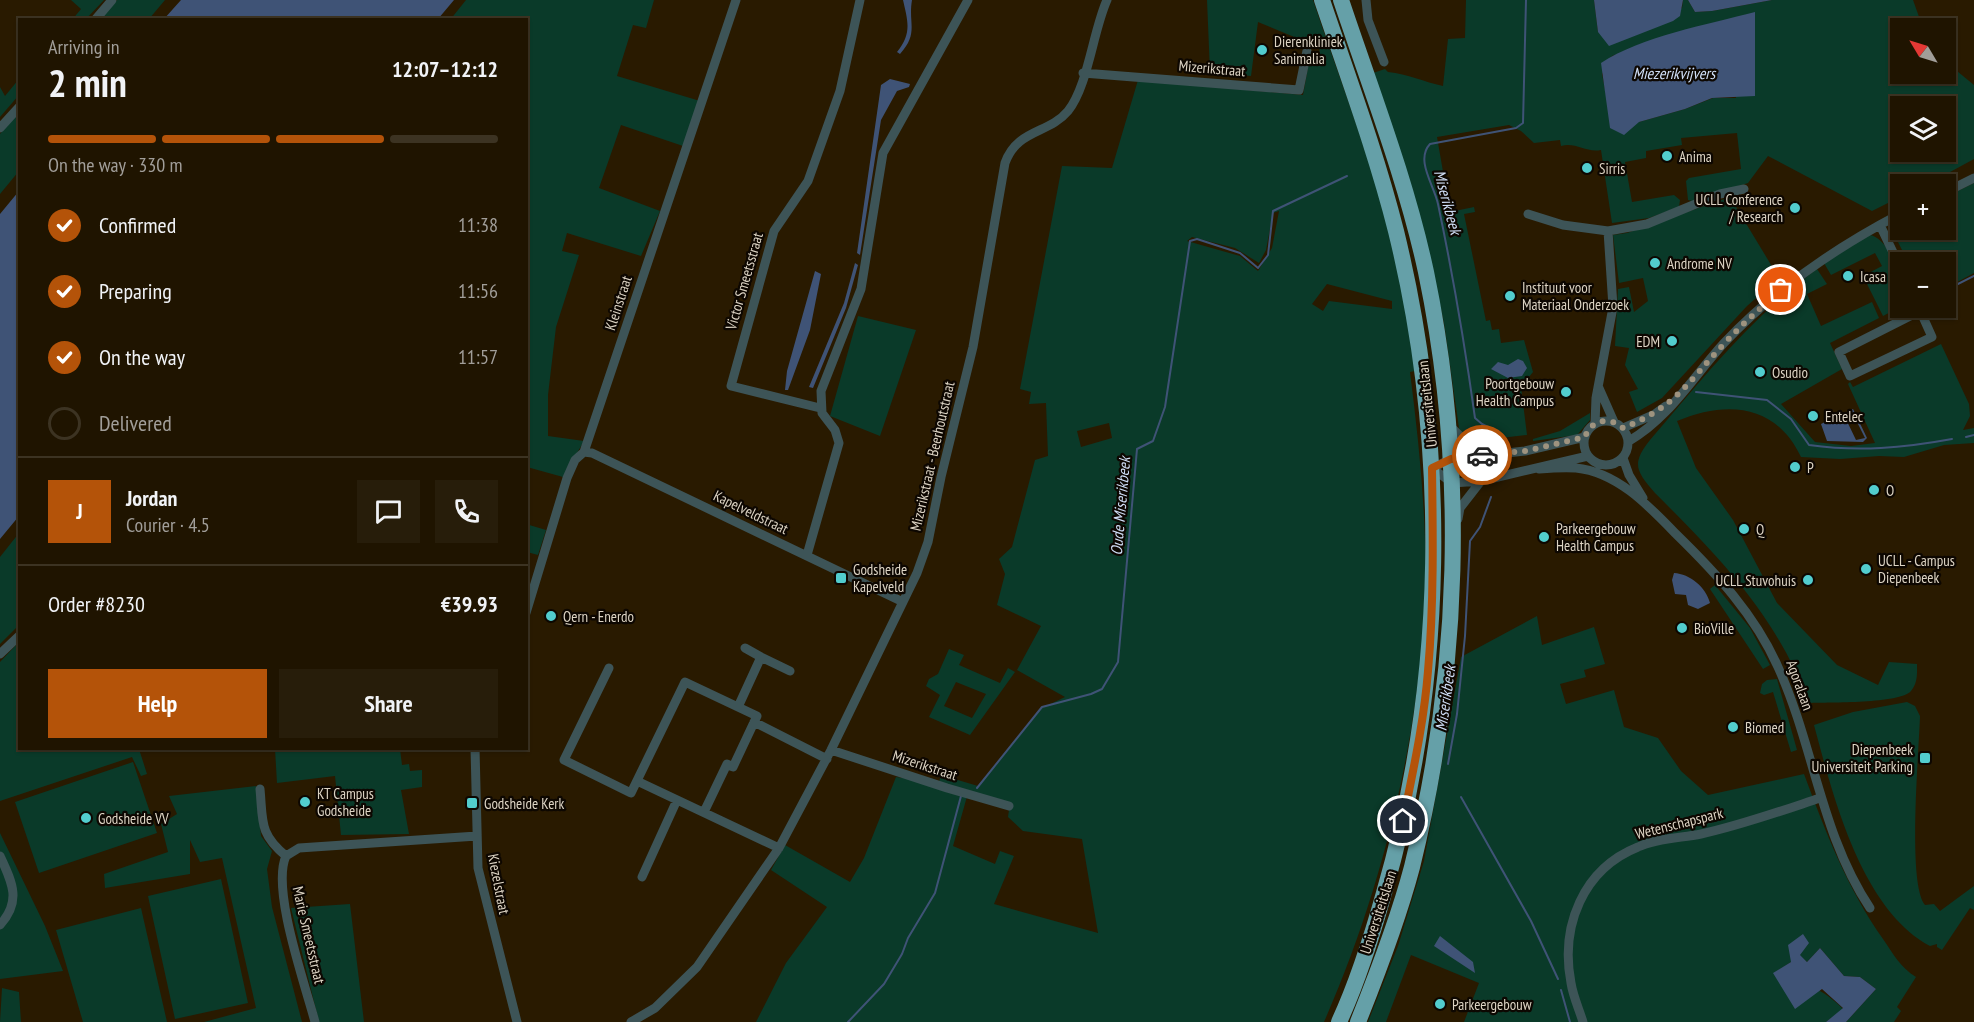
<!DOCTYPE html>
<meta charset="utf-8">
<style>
:root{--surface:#1f1400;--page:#271d0a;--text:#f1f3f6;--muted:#a19e99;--line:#3c3322;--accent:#b45309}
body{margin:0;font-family:"PT Sans Narrow",sans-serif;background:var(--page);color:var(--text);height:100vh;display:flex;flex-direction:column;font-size:22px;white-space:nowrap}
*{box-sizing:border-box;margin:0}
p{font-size:20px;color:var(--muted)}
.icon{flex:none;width:33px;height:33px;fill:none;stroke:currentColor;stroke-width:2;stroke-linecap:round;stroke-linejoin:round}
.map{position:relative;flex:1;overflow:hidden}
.panel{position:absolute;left:18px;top:18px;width:510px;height:732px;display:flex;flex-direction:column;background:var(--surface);border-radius:0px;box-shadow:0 2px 4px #0004,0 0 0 2px var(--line)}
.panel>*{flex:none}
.needle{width:39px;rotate:308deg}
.buttons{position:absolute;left:1890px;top:18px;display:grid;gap:12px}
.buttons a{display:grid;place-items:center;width:66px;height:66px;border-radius:0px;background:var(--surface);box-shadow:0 2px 4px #0004,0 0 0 2px var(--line);font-size:30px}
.pin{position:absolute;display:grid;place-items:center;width:51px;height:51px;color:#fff;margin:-26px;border:3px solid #fff;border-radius:50%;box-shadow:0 2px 6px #0007}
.courier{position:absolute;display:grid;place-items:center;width:60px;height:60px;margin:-30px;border:4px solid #b45309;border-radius:50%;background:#fff;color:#222;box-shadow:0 2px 8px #0007}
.summary em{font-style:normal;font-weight:700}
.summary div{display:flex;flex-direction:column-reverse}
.summary{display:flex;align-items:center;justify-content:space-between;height:102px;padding:0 30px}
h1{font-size:39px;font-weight:700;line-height:45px}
.bar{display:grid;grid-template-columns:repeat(4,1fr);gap:9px 6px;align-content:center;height:72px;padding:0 30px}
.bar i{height:8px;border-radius:4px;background:var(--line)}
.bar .selected{background:var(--accent)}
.bar p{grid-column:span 4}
.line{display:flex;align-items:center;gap:15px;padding:0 30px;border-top:2px solid var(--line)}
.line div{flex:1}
.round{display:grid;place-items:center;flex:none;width:63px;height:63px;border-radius:0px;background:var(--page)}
ol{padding:0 30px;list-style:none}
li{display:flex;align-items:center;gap:18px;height:66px}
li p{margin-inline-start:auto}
li .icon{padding:6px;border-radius:50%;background:var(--accent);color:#fff;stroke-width:4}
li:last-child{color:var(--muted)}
li i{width:33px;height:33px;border:3px solid var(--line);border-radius:50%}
.button{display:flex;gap:12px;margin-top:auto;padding:12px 30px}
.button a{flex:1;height:69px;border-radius:0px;background:var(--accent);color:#fff;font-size:24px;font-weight:700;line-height:69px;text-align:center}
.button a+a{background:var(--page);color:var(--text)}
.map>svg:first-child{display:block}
.green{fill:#0a3a29;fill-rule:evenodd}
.water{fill:#3f5376}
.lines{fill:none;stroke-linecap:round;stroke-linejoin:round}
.stream{stroke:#3f5376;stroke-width:2}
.street{stroke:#3d5457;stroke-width:9}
.highway{stroke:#65a0a8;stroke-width:16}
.done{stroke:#9e937f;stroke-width:6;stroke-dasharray:0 10.8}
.route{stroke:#b45309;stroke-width:8}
.poi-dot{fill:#52cdce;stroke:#0d0701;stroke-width:2}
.labels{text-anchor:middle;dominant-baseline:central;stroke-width:4.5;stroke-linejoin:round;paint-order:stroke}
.poi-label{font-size:15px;fill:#ddd4c4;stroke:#0d0701;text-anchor:start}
.street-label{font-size:15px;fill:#ddd4c4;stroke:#0d0701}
.water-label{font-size:16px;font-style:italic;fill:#d0dff7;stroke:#0d0701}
</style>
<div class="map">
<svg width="1974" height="1022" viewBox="0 0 1974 1022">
<rect width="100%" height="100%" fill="#291a00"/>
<path class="green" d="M71,0H104L86,19L72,20L81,9Z
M117,0H165L149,19L100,20Z
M466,0H654L646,28L633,25L617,76L700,101L683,146L621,125L599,188L660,211L641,256L567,233L562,251L579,255L556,327L548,395V436L584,441L563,477L527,467L526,20H450Z
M1207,0H1313C1338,75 1368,150 1388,227C1401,274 1408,323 1415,371L1410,372C1421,459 1430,547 1423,635C1412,766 1377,902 1324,1022H756L786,963L827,907L771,870L785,845L850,882L864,858L896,777L903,778L905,770L939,782L941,775L978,786L1042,708L1065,697L1017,670L1041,626L997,605L1005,574L999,559L1012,547L1035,460L1048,456L1046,403L1029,404L1031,392L1020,389L1062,166L1112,168L1138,80L1303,95L1309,62L1312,58L1320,59L1319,42L1304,41L1258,22L1251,76L1210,72ZM1279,211L1272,248L1258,271L1240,256L1187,241L1192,237L1235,248L1259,263L1266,250L1273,213ZM1327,284L1392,301V309L1329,301L1323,311L1312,304ZM1109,423L1112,438L1081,447L1077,431ZM968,793L1010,803L1008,817L1023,831L1082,839L1098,933L994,904L1014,856L1000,851L995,864L953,846Z
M1466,0H1594L1598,32L1682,8L1683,0H1688L1695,12L1712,11L1772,0H1913L1923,28H1900V74H1946V62L1974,85V159L1928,184H1900V197L1872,211L1768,156L1748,183L1692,201L1688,200L1686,181L1689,178L1741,169L1737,133L1681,138L1682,145L1646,151V158L1625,162L1632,202L1674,195L1680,200L1679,207L1649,218L1612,223L1601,150C1586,153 1576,142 1561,146L1560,140L1534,143L1521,131L1509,125L1437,137L1450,212L1474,207L1475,212L1464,214L1486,321L1490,320L1492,330L1499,329L1501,343L1524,340L1533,372L1521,387L1527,435L1492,439L1483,444C1472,441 1464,438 1459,428L1444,323L1429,255L1373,73L1385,69L1388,72C1408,74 1424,82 1443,86L1448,39L1465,38ZM1725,20L1736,98H1713L1685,109L1639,122L1610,115L1602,74L1612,56L1669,35ZM1900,106H1946V152H1900Z
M19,79V95L0,117V87L5,96Z
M19,111V171L0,194V134Z
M1974,183V273L1946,288V262H1908L1895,236L1900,223V230H1946V197Z
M1730,197L1779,278L1747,306L1662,398L1637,412L1629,392L1638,389L1625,365L1629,348L1615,346L1618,289L1629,287L1634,312L1648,301L1643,278L1619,283L1613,235L1627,233Z
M1869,235C1884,236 1898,264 1900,279C1902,288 1900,298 1900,307L1883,316L1863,276L1882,266L1875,253L1831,275L1824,263Z
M1817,269L1827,284L1807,294L1821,326L1872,302L1879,318L1830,343L1842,369L1781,404L1815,442L1851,446L1875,443L1848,384L1850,382L1853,387L1941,344L1969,404L1970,416L1963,430L1974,428V443L1944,445L1904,457L1879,456L1840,459L1801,457C1776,404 1727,400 1677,421L1696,468L1733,520L1777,603L1837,665L1878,685L1889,662L1917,664C1917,673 1918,683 1911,691C1900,704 1829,702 1809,703C1776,615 1720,558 1655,493C1636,471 1631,464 1650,440C1701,380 1752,316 1817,269Z
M858,316L916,330L880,436L830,416Z
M1590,413V420L1577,435L1533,441V439L1560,431Z
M526,524L546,530L538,555L527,552Z
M19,533V625L0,644V557Z
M1715,585L1750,628L1770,665L1763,669L1710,589Z
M1537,616L1542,645L1594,627L1605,664L1584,670L1586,677L1560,684L1566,704L1614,690L1624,727L1658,738L1681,771L1708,795L1804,774C1826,833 1847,888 1883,939C1894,955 1900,967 1916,977L1897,1007L1901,1011L1894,1022H1846L1876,989L1860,977L1844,976L1820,948L1807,962L1799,955L1809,943L1791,962L1774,973C1802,983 1822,987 1843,1009L1826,1022H1464L1479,983L1411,955L1386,1022H1368L1398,946L1424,861L1461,657Z
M19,642L20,748L139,749L147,774L141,776L132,757L0,801V662Z
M949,649L964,655L959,665L1000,683L1008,668L1015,672L970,735L929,717L940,695L926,686L929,679L938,674ZM956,682L986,694L972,718L944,706Z
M1777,679L1797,750L1791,752L1773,692L1764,695L1760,693L1762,684L1767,680Z
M1907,702L1915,706L1920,716C1919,751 1907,884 1925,905L1934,904L1940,911L1974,886V910L1970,908L1942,950L1937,947V944L1930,946C1861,909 1833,796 1814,725L1853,712Z
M275,749H400L402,765L409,764L410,771L422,770V787L401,790L409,834L341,835L335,776L277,783Z
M133,762L157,833L39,873L15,802Z
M256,786L261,836L272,851L267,869L272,907L302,1022H204L256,1008L222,858L200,862L190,840V874L105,888L104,874L168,852L161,824L177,814L169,796Z
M0,833L45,926L63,971L0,979Z
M221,879L248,1003L175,1019L148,896Z
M350,904L364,1022H319L291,908Z
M141,908L167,1022H83L56,930Z
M2,988L19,992L21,1022H0Z"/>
<path class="water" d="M181,0H454L438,19H164Z
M903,0H912C908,24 919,33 900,54L897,52C912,33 908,22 903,0Z
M1594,0H1683L1680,16L1673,21L1609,46L1598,32Z
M1688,0H1772L1712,11L1695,12Z
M1755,12V96L1712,98L1685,109L1639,122L1624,135L1610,128L1601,63C1640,37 1709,24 1755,12Z
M890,79L910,84L909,87L897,91L881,120L860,255L857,253L881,85Z
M19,191V516L0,539V214Z
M855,263L858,265L846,308L813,388L809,387L844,303Z
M815,271L821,274L810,330L788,390H785L787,371Z
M1518,359L1523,361L1527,368L1522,376L1508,378L1491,369L1498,362L1508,365Z
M1853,409L1867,438L1863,442L1827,441L1821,424L1843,413L1856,440L1865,438L1851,410Z
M1674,573C1690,574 1706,587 1710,603L1698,609L1688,605L1686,595L1675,594L1672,580Z
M1803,934L1809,943L1800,955L1807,962L1820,948L1844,976L1860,977L1876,989L1846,1022H1826L1843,1008L1822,989L1795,1009L1773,973L1791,962L1788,945Z
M1440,936L1473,962L1475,973L1434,946Z"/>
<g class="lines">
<path class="stream" d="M1946,290L1974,276
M1696,392L1767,400L1791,419L1809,445C1859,452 1903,448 1952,439
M1501,437L1500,433L1482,424L1475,418C1465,346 1453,275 1438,204C1434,185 1415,160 1430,144L1516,128L1523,123L1526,0
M1966,437L1974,435
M1448,764L1457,714L1465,636L1470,541L1480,527L1491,497
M977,788L1042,707L1091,694L1102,689L1118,662L1137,449L1153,441L1165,407L1190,241L1197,239L1240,253L1258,268L1268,255L1273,211L1347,176
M1461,797L1531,921L1558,979
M1561,990L1570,1022
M848,1022L884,984L902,954L908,938L935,893L961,796"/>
<path class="street" d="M1366,0L1368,20L1384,62
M95,20L112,0
M1083,73L1299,90L1307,51
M0,128L20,106
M1946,192L1974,178
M1528,214L1563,225L1608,231
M1880,225L1900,267
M1919,308L1932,337L1850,376L1839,352L1920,311
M1599,388L1614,422
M820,408L731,386L774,231L808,181L840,91L860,0
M1584 443a22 22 0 1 1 44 0a22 22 0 1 1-44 0Z
M1595,424L1596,398L1613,307L1608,231L1647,224L1720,194L1744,189
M1450,426L1471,447L1486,453
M1623,428L1655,414L1666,406
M1585,437L1525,451L1451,459L1432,468L1452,483L1481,481L1588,456
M1629,441C1669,418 1693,377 1724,343C1775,289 1835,248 1900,214
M584,452L592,453L903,602
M1623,458L1629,475L1643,498
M1539,469C1551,468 1564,467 1576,468C1617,472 1649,506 1676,534C1716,573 1755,615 1778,667C1814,746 1821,835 1870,908
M1458,519L1460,508L1481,481
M807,555L839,443L835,430L822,413L821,391L861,289L883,153L968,0
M526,613L567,478L575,460L584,452L736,0
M745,648L761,657
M0,654L20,635
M609,668L564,760L631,793L685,682L757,716L733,767L727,764L704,812
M738,707L761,657L790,671
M754,722L827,759
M475,748L478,868L517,1022
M831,750L947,788L1009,806
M637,781L779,848
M260,789C263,821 259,834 286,856
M0,856C12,882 22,901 0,925
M642,877L677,800
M315,1022C305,984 271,889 286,856L299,848L477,836
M631,1022L655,1008L697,967L779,848L831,750L917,573L928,542L941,477L973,347L1005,163C1017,129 1049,134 1068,111C1088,86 1093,31 1107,0
M1583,1022C1579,1009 1573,996 1571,983C1560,926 1583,869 1638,847C1658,838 1681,838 1701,834C1742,825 1781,811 1820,798"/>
<path class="highway" d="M1322,0C1348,77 1376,152 1396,231C1449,448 1446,679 1384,893C1372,936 1358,981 1339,1022
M1341,0C1371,90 1406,179 1426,272C1467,469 1460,672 1412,867C1398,920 1378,972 1358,1022"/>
</g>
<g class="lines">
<path class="done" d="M1482,455L1526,451L1585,437C1591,420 1609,416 1623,428C1677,406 1686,384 1724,344C1742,324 1761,308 1781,290"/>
<path class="route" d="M1403,821C1413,771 1424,722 1428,671C1434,604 1433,536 1432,468L1451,459L1482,455"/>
</g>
<g class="poi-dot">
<circle cx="1262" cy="50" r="6"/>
<circle cx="1667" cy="156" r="6"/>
<circle cx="1587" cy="168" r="6"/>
<circle cx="1795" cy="208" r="6"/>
<circle cx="1655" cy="263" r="6"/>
<circle cx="1848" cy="276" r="6"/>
<circle cx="1510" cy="296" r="6"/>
<circle cx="1672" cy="341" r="6"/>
<circle cx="1760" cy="372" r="6"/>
<circle cx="1566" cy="392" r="6"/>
<circle cx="1813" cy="416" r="6"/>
<circle cx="1795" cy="467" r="6"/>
<circle cx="1874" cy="490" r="6"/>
<circle cx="1744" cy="529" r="6"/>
<circle cx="1544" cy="537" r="6"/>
<circle cx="1866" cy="569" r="6"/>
<rect x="835" y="572" width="12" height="12" rx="3"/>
<circle cx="1808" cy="580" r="6"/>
<circle cx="551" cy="616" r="6"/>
<circle cx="1682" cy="628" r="6"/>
<circle cx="1733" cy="727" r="6"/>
<rect x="1919" y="752" width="12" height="12" rx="3"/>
<circle cx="305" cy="802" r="6"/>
<rect x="466" y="797" width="12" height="12" rx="3"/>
<circle cx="86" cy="818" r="6"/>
<circle cx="1440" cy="1004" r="6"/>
</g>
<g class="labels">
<g class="poi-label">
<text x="1274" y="41">Dierenkliniek<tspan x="1274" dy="17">Sanimalia</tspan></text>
<text x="1679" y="156">Anima</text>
<text x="1599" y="168">Sirris</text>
<text x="1783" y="199" text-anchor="end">UCLL Conference<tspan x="1783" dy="17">/ Research</tspan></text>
<text x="1667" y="263">Androme NV</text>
<text x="1860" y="276">Icasa</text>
<text x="1522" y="287">Instituut voor<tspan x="1522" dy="17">Materiaal Onderzoek</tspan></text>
<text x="1660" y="341" text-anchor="end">EDM</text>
<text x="1772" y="372">Osudio</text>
<text x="1554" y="383" text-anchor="end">Poortgebouw<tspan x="1554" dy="17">Health Campus</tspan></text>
<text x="1825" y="416">Entelec</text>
<text x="1807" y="467">P</text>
<text x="1886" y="490">O</text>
<text x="1556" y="528">Parkeergebouw<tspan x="1556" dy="17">Health Campus</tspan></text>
<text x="1756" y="529">Q</text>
<text x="1878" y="560">UCLL - Campus<tspan x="1878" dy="17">Diepenbeek</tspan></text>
<text x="853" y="569">Godsheide<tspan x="853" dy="17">Kapelveld</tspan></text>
<text x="1796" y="580" text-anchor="end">UCLL Stuvohuis</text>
<text x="563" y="616">Qern - Enerdo</text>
<text x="1694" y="628">BioVille</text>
<text x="1745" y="727">Biomed</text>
<text x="1913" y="749" text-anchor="end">Diepenbeek<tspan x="1913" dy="17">Universiteit Parking</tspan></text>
<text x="317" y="793">KT Campus<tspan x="317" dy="17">Godsheide</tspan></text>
<text x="484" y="803">Godsheide Kerk</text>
<text x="98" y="818">Godsheide VV</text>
<text x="1452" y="1004">Parkeergebouw</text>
</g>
<g class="street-label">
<text transform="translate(1212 68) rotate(5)">Mizerikstraat</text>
<text transform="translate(744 281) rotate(-74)">Victor Smeetsstraat</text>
<text transform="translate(618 303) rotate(-72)">Kleinstraat</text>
<text transform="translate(1427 404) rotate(-96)">Universiteitslaan</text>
<text transform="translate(932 456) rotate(-77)">Mizerikstraat - Beerhoutstraat</text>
<text transform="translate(751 512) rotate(26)">Kapelveldstraat</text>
<text transform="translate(1800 685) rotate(70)">Agoralaan</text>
<text transform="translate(925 765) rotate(18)">Mizerikstraat</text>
<text transform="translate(1679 823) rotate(-14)">Wetenschapspark</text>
<text transform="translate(499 884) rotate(79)">Kiezelstraat</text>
<text transform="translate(1378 912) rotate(-72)">Universiteitslaan</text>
<text transform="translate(309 935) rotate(77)">Marie Smeetsstraat</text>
</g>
<g class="water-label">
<text x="1674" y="73">Miezerikvijvers</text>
<text transform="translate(1448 202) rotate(75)">Miserikbeek</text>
<text transform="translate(1120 506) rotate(-85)">Oude Miserikbeek</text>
<text transform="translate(1445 698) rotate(-82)">Miserikbeek</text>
</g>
</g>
</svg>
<div class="buttons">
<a><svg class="needle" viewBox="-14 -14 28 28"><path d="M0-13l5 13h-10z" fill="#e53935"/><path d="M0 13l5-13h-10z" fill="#a19e99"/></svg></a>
<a><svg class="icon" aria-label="layers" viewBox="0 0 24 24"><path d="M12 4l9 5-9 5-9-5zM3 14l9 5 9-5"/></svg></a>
<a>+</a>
<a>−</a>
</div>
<div class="pin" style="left:1781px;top:290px;background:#ea580c"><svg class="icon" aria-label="bag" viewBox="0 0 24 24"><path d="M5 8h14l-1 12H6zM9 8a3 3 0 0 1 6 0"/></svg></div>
<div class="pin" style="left:1403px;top:821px;background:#1f2937"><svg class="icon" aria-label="home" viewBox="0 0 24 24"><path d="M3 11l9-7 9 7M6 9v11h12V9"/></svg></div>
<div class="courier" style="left:1482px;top:455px"><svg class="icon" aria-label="car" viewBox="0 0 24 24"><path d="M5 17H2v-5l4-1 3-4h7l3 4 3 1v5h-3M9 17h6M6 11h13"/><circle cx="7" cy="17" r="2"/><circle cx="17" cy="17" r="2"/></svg></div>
<section class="panel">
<div class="summary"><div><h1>2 min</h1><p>Arriving in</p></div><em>12:07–12:12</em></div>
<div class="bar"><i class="selected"></i><i class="selected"></i><i class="selected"></i><i></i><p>On the way · 330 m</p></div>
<ol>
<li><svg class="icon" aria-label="check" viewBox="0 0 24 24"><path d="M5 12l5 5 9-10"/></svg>Confirmed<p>11:38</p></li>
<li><svg class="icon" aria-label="check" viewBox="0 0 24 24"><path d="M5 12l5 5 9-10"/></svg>Preparing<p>11:56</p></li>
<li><svg class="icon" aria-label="check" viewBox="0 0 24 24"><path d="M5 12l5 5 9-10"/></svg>On the way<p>11:57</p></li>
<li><i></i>Delivered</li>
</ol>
<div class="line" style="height:108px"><b class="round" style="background:var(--accent);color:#fff">J</b><div><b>Jordan</b><p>Courier · 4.5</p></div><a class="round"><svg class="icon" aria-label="chat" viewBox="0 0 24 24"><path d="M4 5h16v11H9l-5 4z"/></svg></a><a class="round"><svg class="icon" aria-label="phone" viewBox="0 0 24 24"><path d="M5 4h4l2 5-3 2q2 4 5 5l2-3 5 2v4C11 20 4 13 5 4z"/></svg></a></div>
<div class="line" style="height:78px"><div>Order #8230</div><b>€39.93</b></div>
<div class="button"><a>Help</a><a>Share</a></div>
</section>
</div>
